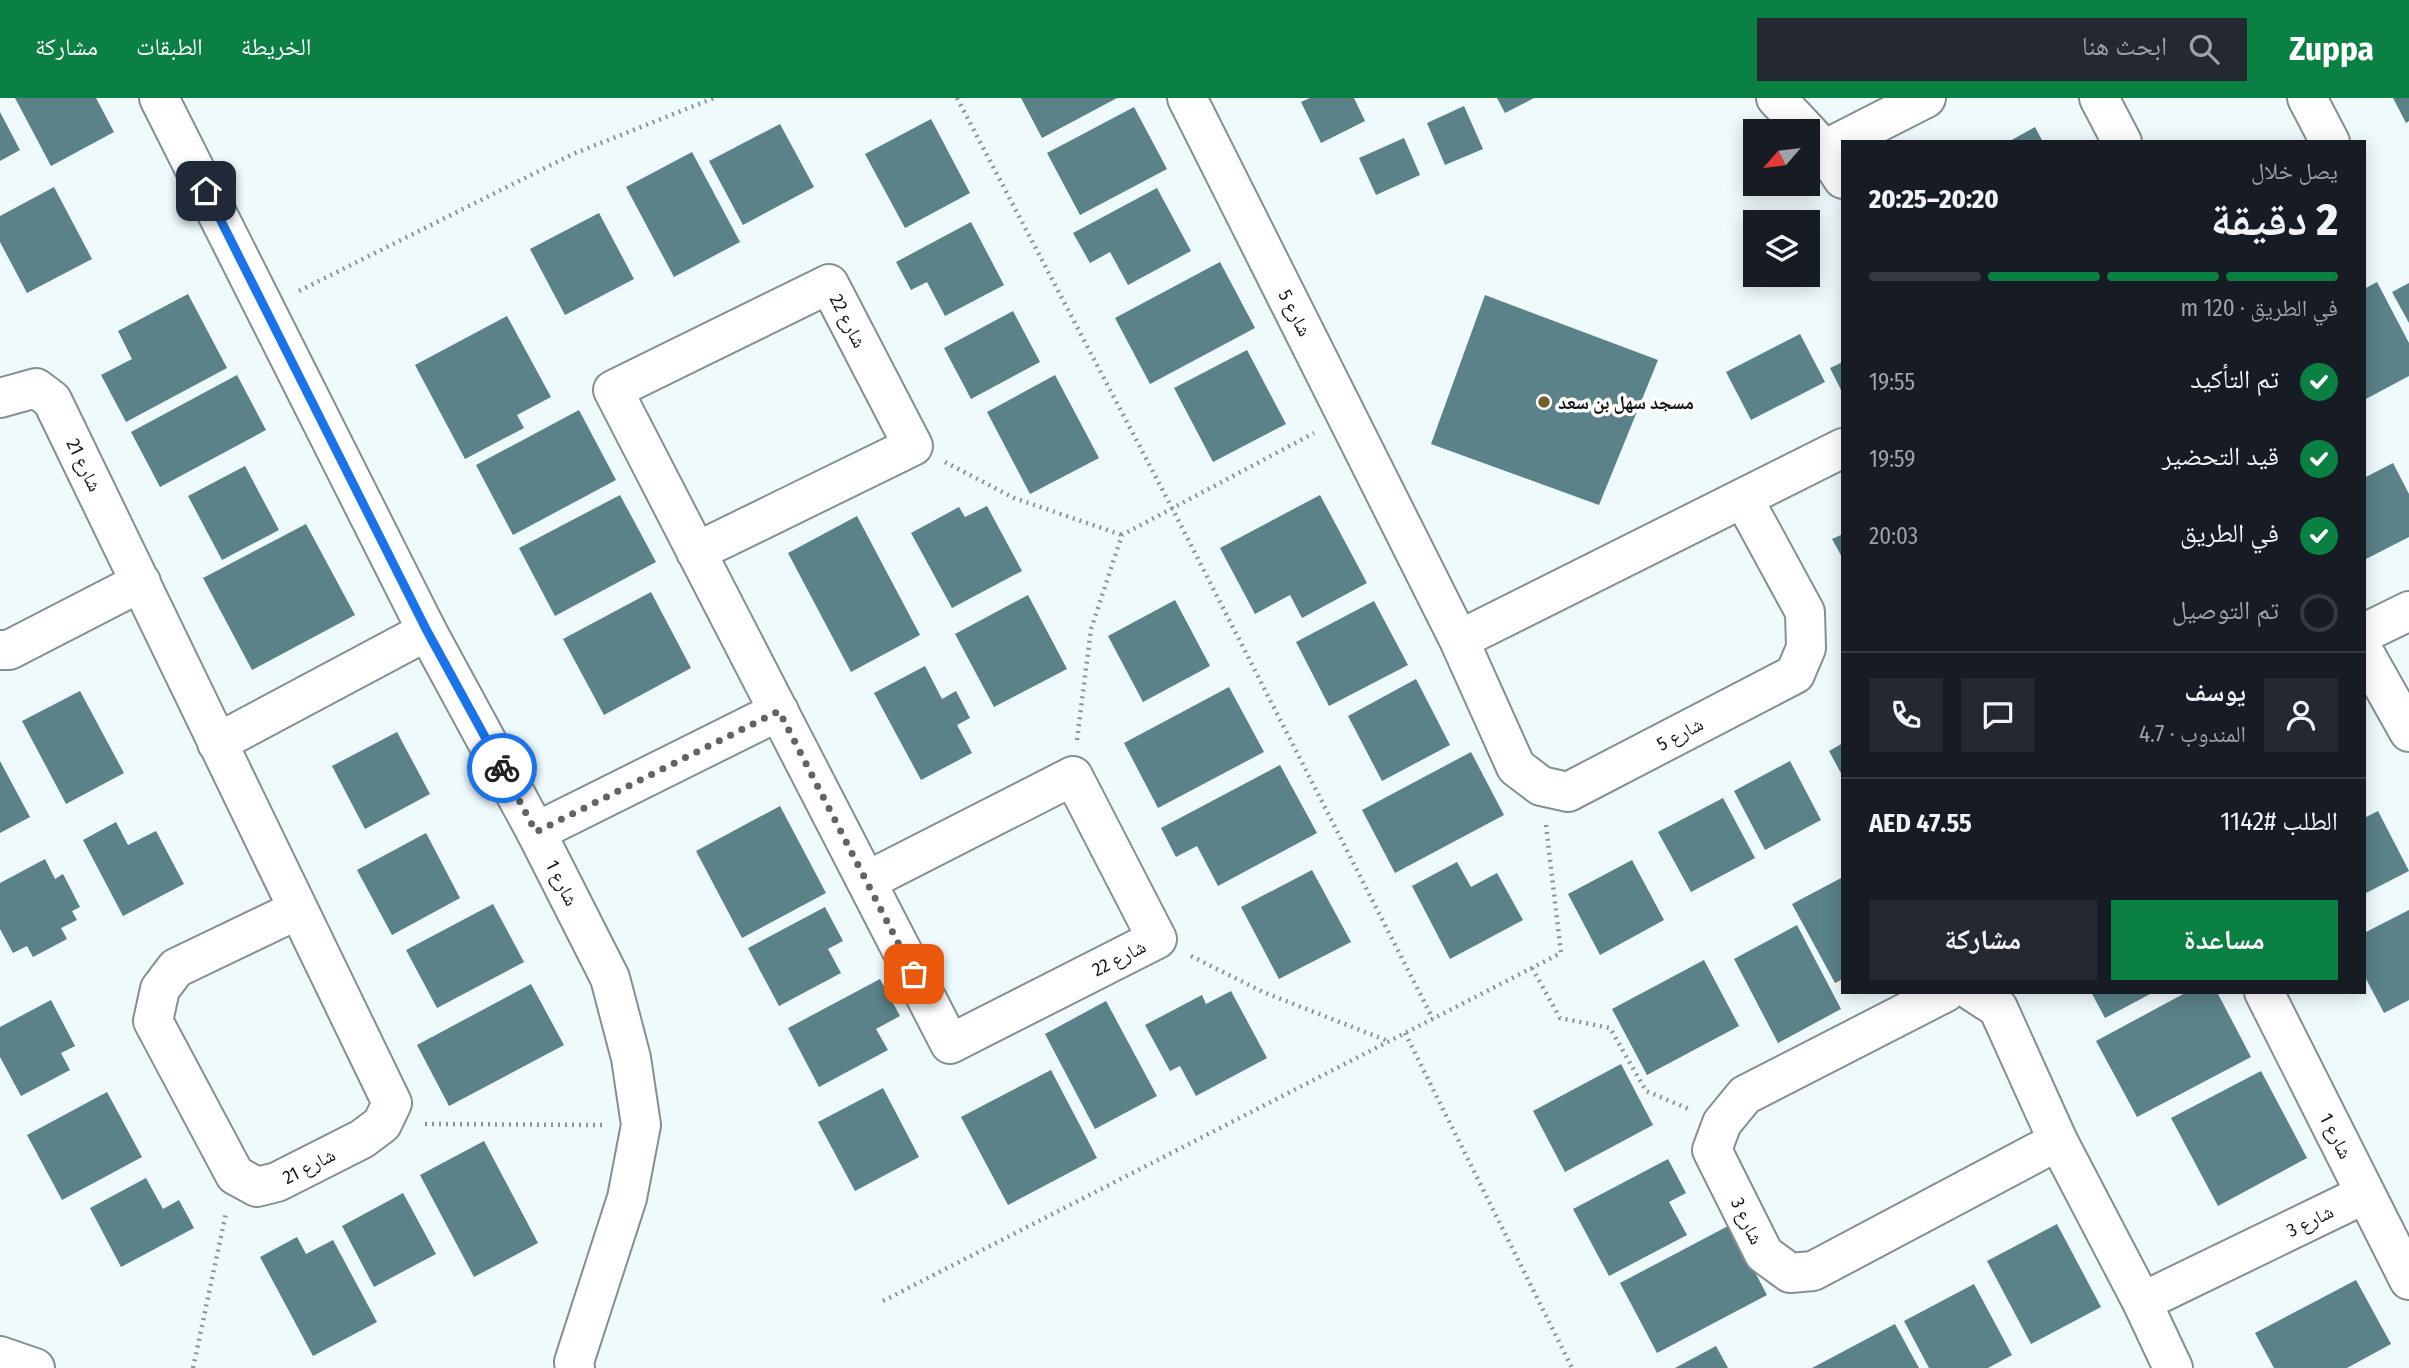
<!DOCTYPE html>
<html lang="ar">
<meta charset="utf-8">
<style>
:root{--surface:#171b24;--page:#242831;--text:#f1f3f6;--muted:#9ea1a6;--line:#363941;--accent:#0b8043}
body{margin:0;font-family:"Fira Sans Condensed","Noto Naskh Arabic",sans-serif;background:var(--page);color:var(--text);direction:rtl;height:100vh;display:flex;flex-direction:column;font-size:26px;white-space:nowrap}
*{box-sizing:border-box;margin:0}
p{font-size:23px;color:var(--muted)}
.icon{flex:none;width:38px;height:38px;fill:none;stroke:currentColor;stroke-width:2;stroke-linecap:round;stroke-linejoin:round}
.map{position:relative;flex:1;overflow:hidden;direction:ltr}
.sheet{position:absolute;left:1841px;top:42px;width:525px;height:854px;display:flex;flex-direction:column;background:var(--surface);border-radius:0px;box-shadow:0 4px 18px #0003;direction:rtl}
.sheet>*{flex:none}
.needle{width:46px;rotate:242deg}
.tools{position:absolute;left:1743px;top:21px;display:grid;gap:14px}
.tools a{display:grid;place-items:center;width:77px;height:77px;border-radius:0px;background:var(--surface);box-shadow:0 4px 18px #0003;font-size:35px}
.pin{position:absolute;display:grid;place-items:center;width:60px;height:60px;color:#fff;margin:-30px;border-radius:14px;box-shadow:0 4px 10px #0006}
.courier{position:absolute;display:grid;place-items:center;width:70px;height:70px;margin:-35px;border:5px solid #1a73e8;border-radius:50%;background:#fff;color:#222;box-shadow:0 2px 9px #0007}
.headline em{font-style:normal;font-weight:800}
.headline div{display:flex;flex-direction:column-reverse}
.headline{display:flex;align-items:center;justify-content:space-between;height:119px;padding:0 28px}
h1{font-size:46px;font-weight:800;line-height:52px}
.bar{display:grid;grid-template-columns:repeat(4,1fr);gap:10px 7px;align-content:center;height:84px;padding:0 28px}
.bar i{height:9px;border-radius:5px;background:var(--line)}
.bar .selected{background:var(--accent)}
.bar p{grid-column:span 4}
.line{display:flex;align-items:center;gap:18px;padding:0 28px;border-top:2px solid var(--line)}
.line div{flex:1}
.round{display:grid;place-items:center;flex:none;width:74px;height:74px;border-radius:0px;background:var(--page)}
ol{padding:0 28px;list-style:none}
li{display:flex;align-items:center;gap:21px;height:77px}
li p{margin-inline-start:auto}
li .icon{padding:7px;border-radius:50%;background:var(--accent);color:#fff;stroke-width:4}
li:last-child{color:var(--muted)}
li i{width:38px;height:38px;border:4px solid var(--line);border-radius:50%}
.action{display:flex;gap:14px;margin-top:auto;padding:14px 28px}
.action a{flex:1;height:80px;border-radius:0px;background:var(--accent);color:#fff;font-size:28px;font-weight:800;line-height:80px;text-align:center}
.action a+a{background:var(--page);color:var(--text)}
header{display:flex;align-items:center;gap:42px;box-sizing:border-box;height:98px;padding:0 35px;background:var(--accent);color:#fff}
header strong{font-size:33px}
nav{display:flex;gap:38px;margin-inline-start:auto;font-size:24px}
.search{width:490px;height:63px;background:var(--page);display:flex;align-items:center;gap:18px;box-sizing:border-box;padding:0 24px;border-radius:0px;color:var(--muted);font-size:26px}
.map>svg:first-child{display:block}
.building{fill:#5a8288}
.lines{fill:none;stroke-linecap:round;stroke-linejoin:round}
.street-casing{stroke:#858f91;stroke-width:42}
.secondary-casing{stroke:#858f91;stroke-width:42}
.path{stroke:#8c9496;stroke-width:4.5;stroke-dasharray:2 5;stroke-linecap:butt}
.street{stroke:#fff;stroke-width:38}
.secondary{stroke:#fff;stroke-width:38}
.done{stroke:#5f6566;stroke-width:7;stroke-dasharray:0 12.6}
.route{stroke:#1a73e8;stroke-width:9}
.poi-dot{fill:#755d2e;stroke:#fff;stroke-width:2.5}
.labels{text-anchor:middle;dominant-baseline:central;stroke-width:7;stroke-linejoin:round;paint-order:stroke}
.street-label{font-size:19px;fill:#111516;stroke:#fff}
.poi-label{font-size:19px;font-weight:bold;fill:#111516;stroke:#fff;text-anchor:start}
</style>
<header>
<strong>Zuppa</strong>
<div class="search"><svg class="icon" aria-label="search" viewBox="0 0 24 24"><circle cx="10" cy="10" r="6"/><path d="M15 15l6 6"/></svg>ابحث هنا</div>
<nav><a>الخريطة</a><a>الطبقات</a><a>مشاركة</a></nav>
</header>
<div class="map">
<svg width="2409" height="1270" viewBox="0 0 2409 1270">
<rect width="100%" height="100%" fill="#effafc"/>
<path class="building" d="M15,0H96L114,34L51,68Z
M1021,0H1117L1042,40Z
M1310,0H1354L1365,23L1321,45L1301,4Z
M1497,0H1534L1505,15Z
M2393,0H2409V23L2406,25Z
M1464,8L1483,51L1445,67L1427,25Z
M1134,9L1167,71L1080,117L1047,55Z
M0,14L20,52L0,63Z
M931,21L970,95L905,130L865,56Z
M780,26L814,89L743,127L709,63Z
M2035,29L2043,44H2008Z
M1404,40L1420,77L1376,97L1359,60Z
M692,54L740,144L674,179L626,89Z
M54,89L92,161L27,195L0,144V118Z
M1157,90L1191,153L1128,187L1110,154L1090,165L1073,135Z
M599,115L634,181L565,217L530,151Z
M971,124L1004,187L945,218L927,184L911,192L896,164Z
M1220,164L1255,230L1150,286L1115,220Z
M2377,184L2409,245V278L2364,302V191Z
M2409,185V225L2392,194Z
M188,196L227,270L126,324L101,277L132,261L118,233Z
M1485,197L1658,262L1599,407L1431,346Z
M1013,213L1040,264L971,301L944,250Z
M507,218L551,299L517,317L524,330L465,361L415,267Z
M1800,236L1825,284L1751,322L1726,274Z
M1247,252L1286,326L1213,364L1174,290Z
M1843,264V296L1830,270Z
M237,277L266,332L160,389L131,334Z
M1055,277L1099,360L1030,396L987,314Z
M579,312L616,382L513,437L476,367Z
M2393,365L2409,396V439L2364,462V380Z
M245,368L279,432L222,462L188,398Z
M620,397L656,464L555,518L519,450Z
M1320,397L1367,485L1302,520L1290,497L1255,516L1220,450Z
M987,408L1022,473L952,510L911,435L959,409L965,419Z
M857,418L920,537L851,574L788,455Z
M306,426L355,517L252,572L203,480Z
M1843,436V461L1832,441Z
M651,494L691,570L604,617L563,541Z
M1028,497L1067,571L994,609L955,536Z
M1175,502L1210,568L1143,604L1108,538Z
M1374,503L1408,567L1329,608L1296,544Z
M925,568L942,601L956,593L970,620L957,627L972,655L921,682L874,595Z
M1416,581L1450,647L1382,683L1348,618Z
M1229,589L1264,654L1158,710L1124,645Z
M80,593L124,675L66,706L22,623Z
M397,634L430,696L365,731L332,668Z
M1843,645V679L1829,653Z
M1471,654L1504,717L1395,775L1362,712Z
M0,663L30,719L0,735Z
M1790,663L1821,722L1765,752L1734,693Z
M1280,667L1317,735L1218,788L1197,748L1176,759L1161,730Z
M1723,700L1755,760L1691,794L1658,734Z
M780,708L826,795L742,840L696,753Z
M2378,713L2409,773L2364,796V720Z
M116,724L128,747L156,733L184,786L123,818L83,742Z
M426,735L460,800L392,837L357,772Z
M45,761L55,781L63,776L80,809L72,813L77,822L61,830L67,841L33,859L27,848L13,855L0,831V785Z
M1632,762L1664,822L1600,857L1568,796Z
M1457,764L1471,789L1497,775L1523,822L1450,861L1412,788Z
M1312,772L1351,844L1279,881L1241,809Z
M1843,779V881L1835,885L1792,806Z
M493,806L524,864L437,910L406,852Z
M825,809L843,843L828,851L841,875L779,908L748,850Z
M2409,812V902L2384,915L2364,877V835Z
M1797,827L1841,911L1778,945L1734,861Z
M1704,862L1739,928L1647,977L1612,911Z
M880,881L900,918L876,931L888,952L819,989L788,930Z
M531,886L564,947L449,1008L417,947Z
M1231,893L1267,960L1196,998L1180,968L1170,973L1145,927L1202,897L1206,906Z
M2091,894H2154L2105,920Z
M2187,894H2217L2251,959L2137,1019L2096,943Z
M51,902L75,948L61,955L70,972L21,998L0,959V929Z
M1106,903L1157,998L1095,1031L1045,936Z
M1621,966L1653,1027L1565,1074L1533,1013Z
M1051,972L1097,1060L1008,1107L961,1019Z
M2261,973L2307,1060L2218,1108L2171,1020Z
M883,990L919,1059L855,1093L818,1024Z
M107,994L142,1059L62,1102L27,1037Z
M484,1043L538,1145L474,1179L420,1077Z
M1668,1061L1686,1095L1669,1104L1687,1137L1609,1178L1573,1111Z
M146,1080L163,1111L179,1102L194,1130L121,1169L90,1110Z
M403,1095L436,1156L374,1189L342,1128Z
M2057,1126L2101,1209L2031,1246L1987,1163Z
M1730,1127L1767,1197L1657,1255L1620,1185Z
M297,1139L306,1156L333,1142L377,1224L313,1258L260,1159Z
M2356,1182L2391,1246L2347,1270H2274L2255,1235Z
M1974,1186L2012,1257L1988,1270H1929L1904,1223Z
M1895,1226L1919,1270H1812Z
M1716,1248L1728,1270H1675Z"/>
<g class="lines">
<g class="street-casing">
<path id="street" d="M1187,0L1459,542L1516,669L1541,688L1568,694L1795,576L1806,550L1805,514L1743,400
M2099,0L2122,44
M2307,0L2330,44
M1824,52L1926,0
M0,300L36,290L52,302L392,1005L382,1026L362,1041L277,1084L257,1089L235,1077L153,923L160,891L176,870L297,812
M696,454L913,348L829,186L613,292C725,510 838,728 950,946L1157,841L1073,678L867,783
M2364,535L2409,513
M1459,542L1843,350
M0,552H9L141,484
M2364,554L2409,634
M217,645L427,533
M536,734L779,613
M1946,894L1745,997L1722,1025L1712,1052L1764,1156L1790,1175L1813,1173L2058,1043
M1973,894L1998,910L2058,1043L2142,1204L2173,1270
M2142,1204L2365,1096"/>
</g>
<g class="secondary-casing">
<path id="secondary" d="M159,0L427,533L536,734L610,880L631,960L641,1027L627,1100L574,1264L575,1270
M1776,0L1807,33
M1808,34L1824,52L1843,81
M2264,894L2409,1182
M0,1258L35,1270"/>
</g>
<path class="path" d="M957,0L1172,410L1433,921
M299,193L573,56L714,0
M945,364L1014,400L1122,437
M1077,642L1091,531L1122,437L1314,335
M1191,858L1263,894L1388,943
M1532,870L1560,920L1610,930L1646,993L1689,1011
M1405,935L1572,1270
M425,1026L602,1027
M883,1203L1561,855L1546,727
M193,1270L226,1115"/>
<use href="#street" class="street"/>
<use href="#secondary" class="secondary"/>
</g>
<g class="lines">
<path class="done" d="M502,670L536,734L779,613L914,876"/>
<path class="route" d="M206,93L427,533L502,670"/>
</g>
<circle class="poi-dot" cx="1544" cy="304" r="7"/>
<g class="labels">
<g class="street-label">
<text transform="translate(1295 215) rotate(63)">شارع 5</text>
<text transform="translate(848 223) rotate(63)">شارع 22</text>
<text transform="translate(84 367) rotate(64)">شارع 21</text>
<text transform="translate(1680 636) rotate(-28)">شارع 5</text>
<text transform="translate(562 785) rotate(63)">شارع 1</text>
<text transform="translate(1119 860) rotate(-27)">شارع 22</text>
<text transform="translate(2336 1038) rotate(63)">شارع 1</text>
<text transform="translate(309 1068) rotate(-27)">شارع 21</text>
<text transform="translate(1747 1123) rotate(64)">شارع 3</text>
<text transform="translate(2310 1123) rotate(-26)">شارع 3</text>
</g>
<g class="poi-label">
<text x="1558" y="304">مسجد سهل بن سعد</text>
</g>
</g>
</svg>
<div class="tools">
<a><svg class="needle" viewBox="-14 -14 28 28"><path d="M0-13l5 13h-10z" fill="#e53935"/><path d="M0 13l5-13h-10z" fill="#9ea1a6"/></svg></a>
<a><svg class="icon" aria-label="layers" viewBox="0 0 24 24"><path d="M12 4l9 5-9 5-9-5zM3 14l9 5 9-5"/></svg></a>
</div>
<div class="pin" style="left:914px;top:876px;background:#ea580c"><svg class="icon" aria-label="bag" viewBox="0 0 24 24"><path d="M5 8h14l-1 12H6zM9 8a3 3 0 0 1 6 0"/></svg></div>
<div class="pin" style="left:206px;top:93px;background:#1f2937"><svg class="icon" aria-label="home" viewBox="0 0 24 24"><path d="M3 11l9-7 9 7M6 9v11h12V9"/></svg></div>
<div class="courier" style="left:502px;top:670px"><svg class="icon" aria-label="bike" viewBox="0 0 24 24"><circle cx="6" cy="16" r="4"/><circle cx="18" cy="16" r="4"/><path d="M6 16l4-8h5l3 8M10 8l3 8H6M13 5h3"/></svg></div>
<section class="sheet">
<div class="headline"><div><h1>2 دقيقة</h1><p>يصل خلال</p></div><em>20:20–20:25</em></div>
<div class="bar"><i class="selected"></i><i class="selected"></i><i class="selected"></i><i></i><p>في الطريق · 120 m</p></div>
<ol>
<li><svg class="icon" aria-label="check" viewBox="0 0 24 24"><path d="M5 12l5 5 9-10"/></svg>تم التأكيد<p>19:55</p></li>
<li><svg class="icon" aria-label="check" viewBox="0 0 24 24"><path d="M5 12l5 5 9-10"/></svg>قيد التحضير<p>19:59</p></li>
<li><svg class="icon" aria-label="check" viewBox="0 0 24 24"><path d="M5 12l5 5 9-10"/></svg>في الطريق<p>20:03</p></li>
<li><i></i>تم التوصيل</li>
</ol>
<div class="line" style="height:126px"><a class="round"><svg class="icon" aria-label="person" viewBox="0 0 24 24"><circle cx="12" cy="8" r="4"/><path d="M4 21q1-7 8-7t8 7"/></svg></a><div><b>يوسف</b><p>المندوب · 4.7</p></div><a class="round"><svg class="icon" aria-label="chat" viewBox="0 0 24 24"><path d="M4 5h16v11H9l-5 4z"/></svg></a><a class="round"><svg class="icon" aria-label="phone" viewBox="0 0 24 24"><path d="M5 4h4l2 5-3 2q2 4 5 5l2-3 5 2v4C11 20 4 13 5 4z"/></svg></a></div>
<div class="line" style="height:91px"><div>الطلب #1142</div><b>AED 47.55</b></div>
<div class="action"><a>مساعدة</a><a>مشاركة</a></div>
</section>
</div>
